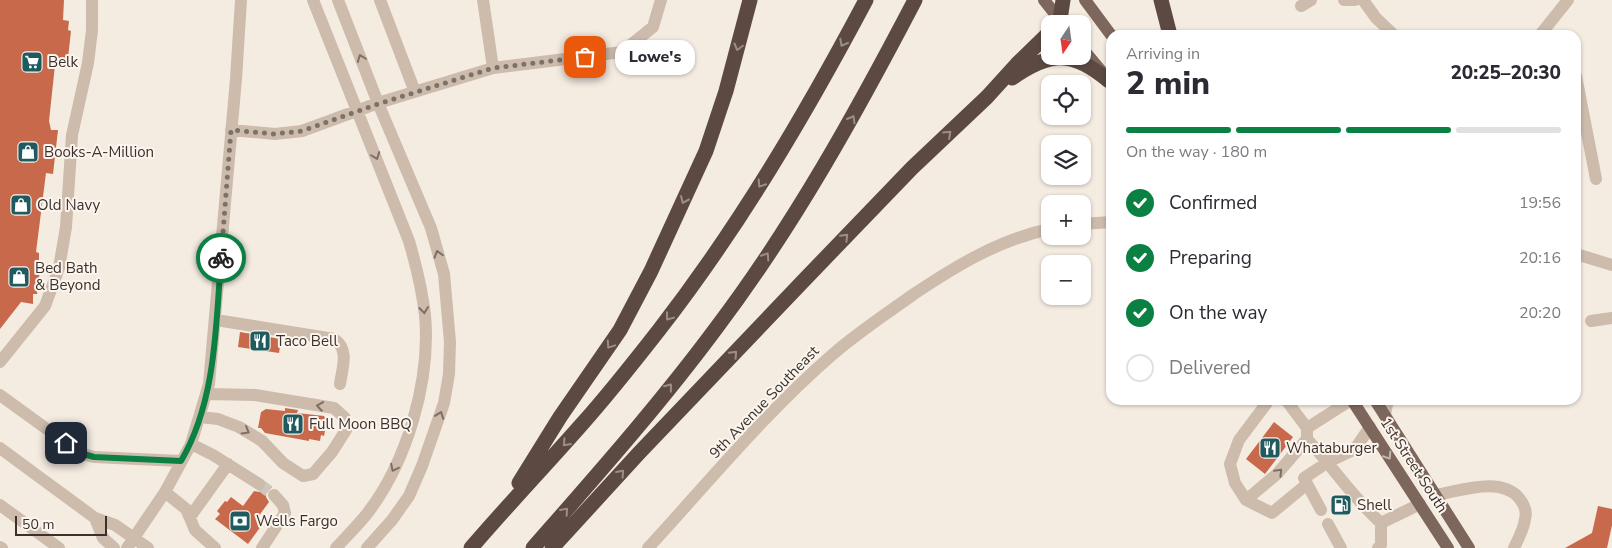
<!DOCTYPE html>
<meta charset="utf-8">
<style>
:root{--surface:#fff;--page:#f2f2f3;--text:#2b2b33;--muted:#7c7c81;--line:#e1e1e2;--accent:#0b8043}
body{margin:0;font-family:"Nunito Sans",sans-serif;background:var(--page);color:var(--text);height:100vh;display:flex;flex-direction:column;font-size:19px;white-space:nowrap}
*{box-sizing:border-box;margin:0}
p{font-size:16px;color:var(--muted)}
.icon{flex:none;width:28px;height:28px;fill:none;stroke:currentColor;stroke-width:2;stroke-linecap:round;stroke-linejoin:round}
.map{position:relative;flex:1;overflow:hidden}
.details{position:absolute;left:1106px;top:30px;width:475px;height:375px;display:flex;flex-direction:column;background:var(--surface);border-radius:15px;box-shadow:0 1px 4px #0004}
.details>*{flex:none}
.needle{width:32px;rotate:193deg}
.fabs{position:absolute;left:1041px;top:15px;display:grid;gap:10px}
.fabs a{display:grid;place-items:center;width:50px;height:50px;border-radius:10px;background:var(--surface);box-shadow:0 1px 4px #0004;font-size:25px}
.scale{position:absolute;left:15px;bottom:12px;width:92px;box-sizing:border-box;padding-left:5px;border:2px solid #3b302b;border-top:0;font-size:14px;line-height:18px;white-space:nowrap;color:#3b302b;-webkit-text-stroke:4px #fbf5ee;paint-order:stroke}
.pin{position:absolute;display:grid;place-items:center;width:42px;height:42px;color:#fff;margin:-21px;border-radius:10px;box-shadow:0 2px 8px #0006}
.courier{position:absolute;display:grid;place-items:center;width:50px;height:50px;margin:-25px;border:4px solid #0b8043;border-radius:50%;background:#fff;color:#222;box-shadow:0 1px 6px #0007}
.bubble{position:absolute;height:35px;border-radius:15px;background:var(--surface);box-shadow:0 1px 4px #0004;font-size:16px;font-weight:800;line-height:35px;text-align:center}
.head em{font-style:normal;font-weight:800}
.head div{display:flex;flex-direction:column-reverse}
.head{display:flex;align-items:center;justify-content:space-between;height:85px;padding:0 20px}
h1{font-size:32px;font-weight:800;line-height:38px}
.bar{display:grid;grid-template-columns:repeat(4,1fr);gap:8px 5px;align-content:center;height:60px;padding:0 20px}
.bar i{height:6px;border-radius:4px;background:var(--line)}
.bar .current{background:var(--accent)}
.bar p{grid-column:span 4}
ol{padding:0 20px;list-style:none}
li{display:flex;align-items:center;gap:15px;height:55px}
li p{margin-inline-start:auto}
li .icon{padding:5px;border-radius:50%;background:var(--accent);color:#fff;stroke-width:4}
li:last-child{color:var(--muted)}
li i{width:28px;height:28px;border:2px solid var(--line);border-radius:50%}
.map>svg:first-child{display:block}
.building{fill:#c8694b}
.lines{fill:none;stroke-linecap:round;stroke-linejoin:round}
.minor-tunnel{stroke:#cfc6bd;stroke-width:12;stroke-dasharray:12 6;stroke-linecap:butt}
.minor{stroke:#cdbbac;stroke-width:12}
.major{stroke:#7d675c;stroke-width:12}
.highway{stroke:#5c4a42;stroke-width:15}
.oneway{stroke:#9c8e87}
.oneway2{stroke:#7d6f65}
.oneway3{stroke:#c2b5ac}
.done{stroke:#7c716b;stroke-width:5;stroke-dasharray:0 9}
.route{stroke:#0b8043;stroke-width:6}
.labels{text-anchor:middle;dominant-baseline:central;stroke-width:4;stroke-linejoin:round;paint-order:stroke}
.poi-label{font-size:15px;fill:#3b302b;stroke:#fbf5ee;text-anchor:start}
.street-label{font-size:15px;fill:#3b302b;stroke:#fbf5ee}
</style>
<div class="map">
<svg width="1612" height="548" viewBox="0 0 1612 548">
<rect width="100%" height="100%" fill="#f4ebe1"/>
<path class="building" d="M0,0H64L63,20L69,21L68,30L71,31L68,58H64L63,66L55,65L49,121L51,130H58L53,174L46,173L36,252L39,253V260L41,261L37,294H33V304L21,302L0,329Z
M240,332L281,339L279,353L238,347Z
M285,408L298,410L297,413L324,416L327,421L324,436L321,435L320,441L309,439V441L265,433L261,428H258L261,412L266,409L285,411Z
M1274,422L1293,437L1265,474L1246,459Z
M267,483L272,487L266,493V497L269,502L258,517L264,522L248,544L215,519L220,514L217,511L225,501L227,502L231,497L243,506L254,491L259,492L263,491L266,488Z
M1598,506L1612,509V525L1607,548H1565L1592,533Z"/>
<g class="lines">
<path class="minor-tunnel" d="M259,484L274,495"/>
<path class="minor" d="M313,0L409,241C416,265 422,289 425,315C431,380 407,463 366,515C357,526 346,537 336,548
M338,0L378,103L431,228L444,274L450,342L449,374L444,403L422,466L409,496L392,520L367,548
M380,0L415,92
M1344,0H1355
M1363,0L1376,18L1394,35
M1301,6L1311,0
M1540,35L1568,0
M493,68L622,52L653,27L661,0
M1576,76L1596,179
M231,130L275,134L302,131L378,103L493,68L483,0
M1082,224L1111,222
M1576,254L1612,265
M216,320L334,339C350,349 342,369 340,384
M1591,321L1612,318
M0,362L45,306L59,268L66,227L72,135L88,63L92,30V0
M0,395L80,453L94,457L181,461
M1269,400L1239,440L1230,464L1235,483L1246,500L1272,513L1307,484
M1286,400L1307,428L1351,400
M1385,414L1388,400
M200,417L218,419L239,427L262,441L283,463L303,476L313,474L332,452L346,430L345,418L334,408L255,395L207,394
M1307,428V439C1333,467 1353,498 1381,523
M191,444L213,455L259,484
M0,448L95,518L115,525L148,548
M165,492L186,509L195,530L215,548
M1436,495C1460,491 1501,476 1519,498C1524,504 1527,512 1525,519C1524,529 1518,539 1514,548
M1246,500L1277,474L1307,439
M0,505L59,548
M1321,510L1304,478L1328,462L1355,449L1370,427
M190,517L228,464
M95,518L103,538L114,548
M1328,524L1341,548
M0,547L2,548
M127,548L165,492L191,444L209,384L236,79L241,0
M262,548L285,513L283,505L274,495
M648,548C708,483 765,413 832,355C857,333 886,314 914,294C956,266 1000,239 1050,229
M1378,548L1381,545V523L1420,504"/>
<path class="major" d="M1044,0L1063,24
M1085,0L1111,35
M1082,48L1102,72
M1352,400L1448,548
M1375,400L1469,548"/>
<path class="highway" d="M1161,0L1170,35
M1057,24L1060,20L1063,0
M1012,78C1051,51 1072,50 1109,81
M519,483L560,417L620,330L651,271L706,151L726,91L750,0
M471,548C507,506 545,466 582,424C609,394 634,362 659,330C739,227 805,115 866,0
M533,548C596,476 660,404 717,327C794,225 856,113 915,0
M552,548L639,453L808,276L912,168L987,97L1017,64L1050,32"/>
</g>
<defs><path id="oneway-chevron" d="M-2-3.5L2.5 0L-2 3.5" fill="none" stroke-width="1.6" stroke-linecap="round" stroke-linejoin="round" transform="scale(1.25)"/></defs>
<g class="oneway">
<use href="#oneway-chevron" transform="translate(843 43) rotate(118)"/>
<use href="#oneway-chevron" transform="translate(738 47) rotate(105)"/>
<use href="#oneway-chevron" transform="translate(852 119) rotate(-60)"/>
<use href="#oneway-chevron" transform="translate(948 134) rotate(-43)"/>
<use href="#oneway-chevron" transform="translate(761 184) rotate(123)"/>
<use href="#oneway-chevron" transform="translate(684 200) rotate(114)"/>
<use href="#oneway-chevron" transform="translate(845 237) rotate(-46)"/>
<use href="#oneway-chevron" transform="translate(766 256) rotate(-57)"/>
<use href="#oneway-chevron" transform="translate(669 317) rotate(127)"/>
<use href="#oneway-chevron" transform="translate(610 345) rotate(124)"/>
<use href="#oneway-chevron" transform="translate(734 354) rotate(-47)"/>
<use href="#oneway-chevron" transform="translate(669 387) rotate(-51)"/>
<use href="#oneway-chevron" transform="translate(566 443) rotate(132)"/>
<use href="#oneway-chevron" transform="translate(621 473) rotate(-48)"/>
<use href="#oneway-chevron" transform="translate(565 511) rotate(-49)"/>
</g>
<g class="oneway2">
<use href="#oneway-chevron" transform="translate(361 58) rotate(-111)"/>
<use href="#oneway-chevron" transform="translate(376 156) rotate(69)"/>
<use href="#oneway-chevron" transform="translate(438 254) rotate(-106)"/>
<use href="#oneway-chevron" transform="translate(424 310) rotate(83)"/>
<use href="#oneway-chevron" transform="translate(320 406) rotate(-171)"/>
<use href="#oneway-chevron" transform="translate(440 415) rotate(-70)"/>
<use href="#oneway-chevron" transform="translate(246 431) rotate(30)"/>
<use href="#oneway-chevron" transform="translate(394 468) rotate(116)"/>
<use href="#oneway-chevron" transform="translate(1279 472) rotate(-46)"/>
</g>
<use class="oneway3" href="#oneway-chevron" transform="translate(1388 456) rotate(57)"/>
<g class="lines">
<path class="done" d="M221,258L231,130L274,134L302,131L378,104L493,68L585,57"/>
<path class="route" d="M66,443L80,453L94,457L181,461C216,402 216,325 221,258"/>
</g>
<defs>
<g id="supermarket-square" transform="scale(1.125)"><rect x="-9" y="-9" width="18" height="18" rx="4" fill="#1f5a5e" stroke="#fbf5ee"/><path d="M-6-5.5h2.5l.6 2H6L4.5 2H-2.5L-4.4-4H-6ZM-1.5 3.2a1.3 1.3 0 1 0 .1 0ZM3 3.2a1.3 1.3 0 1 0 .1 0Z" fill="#fff"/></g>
<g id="shop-square" transform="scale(1.125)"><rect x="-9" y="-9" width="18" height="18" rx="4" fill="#1f5a5e" stroke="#fbf5ee"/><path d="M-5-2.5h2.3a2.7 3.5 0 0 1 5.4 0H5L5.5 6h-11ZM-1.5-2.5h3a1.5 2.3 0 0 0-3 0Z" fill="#fff"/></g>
<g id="restaurant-square" transform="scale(1.125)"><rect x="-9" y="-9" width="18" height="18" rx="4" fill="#1f5a5e" stroke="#fbf5ee"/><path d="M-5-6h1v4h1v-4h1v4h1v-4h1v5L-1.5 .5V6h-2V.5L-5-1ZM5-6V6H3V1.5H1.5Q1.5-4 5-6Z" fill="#fff"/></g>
<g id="fuel-square" transform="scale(1.125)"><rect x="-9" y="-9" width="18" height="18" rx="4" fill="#1f5a5e" stroke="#fbf5ee"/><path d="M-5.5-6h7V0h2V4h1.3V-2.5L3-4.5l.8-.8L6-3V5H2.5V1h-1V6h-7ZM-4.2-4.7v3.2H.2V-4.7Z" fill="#fff"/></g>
<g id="bank-square" transform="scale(1.125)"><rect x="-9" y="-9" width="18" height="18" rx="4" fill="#1f5a5e" stroke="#fbf5ee"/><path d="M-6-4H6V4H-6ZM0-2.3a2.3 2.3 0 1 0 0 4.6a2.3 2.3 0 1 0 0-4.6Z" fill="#fff"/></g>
</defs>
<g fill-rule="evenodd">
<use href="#supermarket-square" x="32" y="62"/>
<use href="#shop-square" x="28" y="152"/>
<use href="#shop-square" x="21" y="205"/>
<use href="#shop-square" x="19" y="277"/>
<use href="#restaurant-square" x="260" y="341"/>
<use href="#restaurant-square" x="293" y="424"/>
<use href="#restaurant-square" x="1270" y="448"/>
<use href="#fuel-square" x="1341" y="505"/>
<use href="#bank-square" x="240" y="521"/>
</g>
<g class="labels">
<g class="poi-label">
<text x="48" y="62">Belk</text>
<text x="44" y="152">Books-A-Million</text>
<text x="37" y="205">Old Navy</text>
<text x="35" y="268">Bed Bath<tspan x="35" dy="17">&amp; Beyond</tspan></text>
<text x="276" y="341">Taco Bell</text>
<text x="309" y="424">Full Moon BBQ</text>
<text x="1286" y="448">Whataburger</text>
<text x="1357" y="505">Shell</text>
<text x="256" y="521">Wells Fargo</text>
</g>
<g class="street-label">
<text transform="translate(764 402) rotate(-46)">9th Avenue Southeast</text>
<text transform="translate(1414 465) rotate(57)">1st Street South</text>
</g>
</g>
</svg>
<div class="fabs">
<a><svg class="needle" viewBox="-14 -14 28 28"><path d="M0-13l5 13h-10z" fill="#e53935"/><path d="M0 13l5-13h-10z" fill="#7c7c81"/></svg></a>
<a><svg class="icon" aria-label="locate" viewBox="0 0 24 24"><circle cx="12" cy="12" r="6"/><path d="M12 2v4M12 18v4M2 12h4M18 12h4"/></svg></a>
<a><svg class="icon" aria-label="layers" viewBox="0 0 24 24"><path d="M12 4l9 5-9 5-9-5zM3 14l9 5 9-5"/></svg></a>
<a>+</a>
<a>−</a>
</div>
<div class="scale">50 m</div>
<div class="pin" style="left:585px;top:57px;background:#ea580c"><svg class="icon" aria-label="bag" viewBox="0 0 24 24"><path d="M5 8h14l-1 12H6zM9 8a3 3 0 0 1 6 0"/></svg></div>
<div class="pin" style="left:66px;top:443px;background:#1f2937"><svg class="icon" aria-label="home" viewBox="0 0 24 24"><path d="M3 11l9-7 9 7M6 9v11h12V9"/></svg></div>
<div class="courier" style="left:221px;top:258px"><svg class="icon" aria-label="bike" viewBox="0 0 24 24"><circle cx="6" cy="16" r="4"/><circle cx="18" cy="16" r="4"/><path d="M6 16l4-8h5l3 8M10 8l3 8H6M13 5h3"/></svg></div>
<div class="bubble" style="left:615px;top:40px;width:80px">Lowe's</div>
<section class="details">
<div class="head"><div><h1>2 min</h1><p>Arriving in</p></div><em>20:25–20:30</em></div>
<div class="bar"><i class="current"></i><i class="current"></i><i class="current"></i><i></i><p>On the way · 180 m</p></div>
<ol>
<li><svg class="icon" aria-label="check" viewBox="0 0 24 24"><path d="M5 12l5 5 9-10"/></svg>Confirmed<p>19:56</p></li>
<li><svg class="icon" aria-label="check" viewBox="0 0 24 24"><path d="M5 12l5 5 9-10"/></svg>Preparing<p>20:16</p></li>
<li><svg class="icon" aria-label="check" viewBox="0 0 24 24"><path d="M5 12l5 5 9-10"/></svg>On the way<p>20:20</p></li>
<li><i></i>Delivered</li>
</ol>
</section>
</div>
